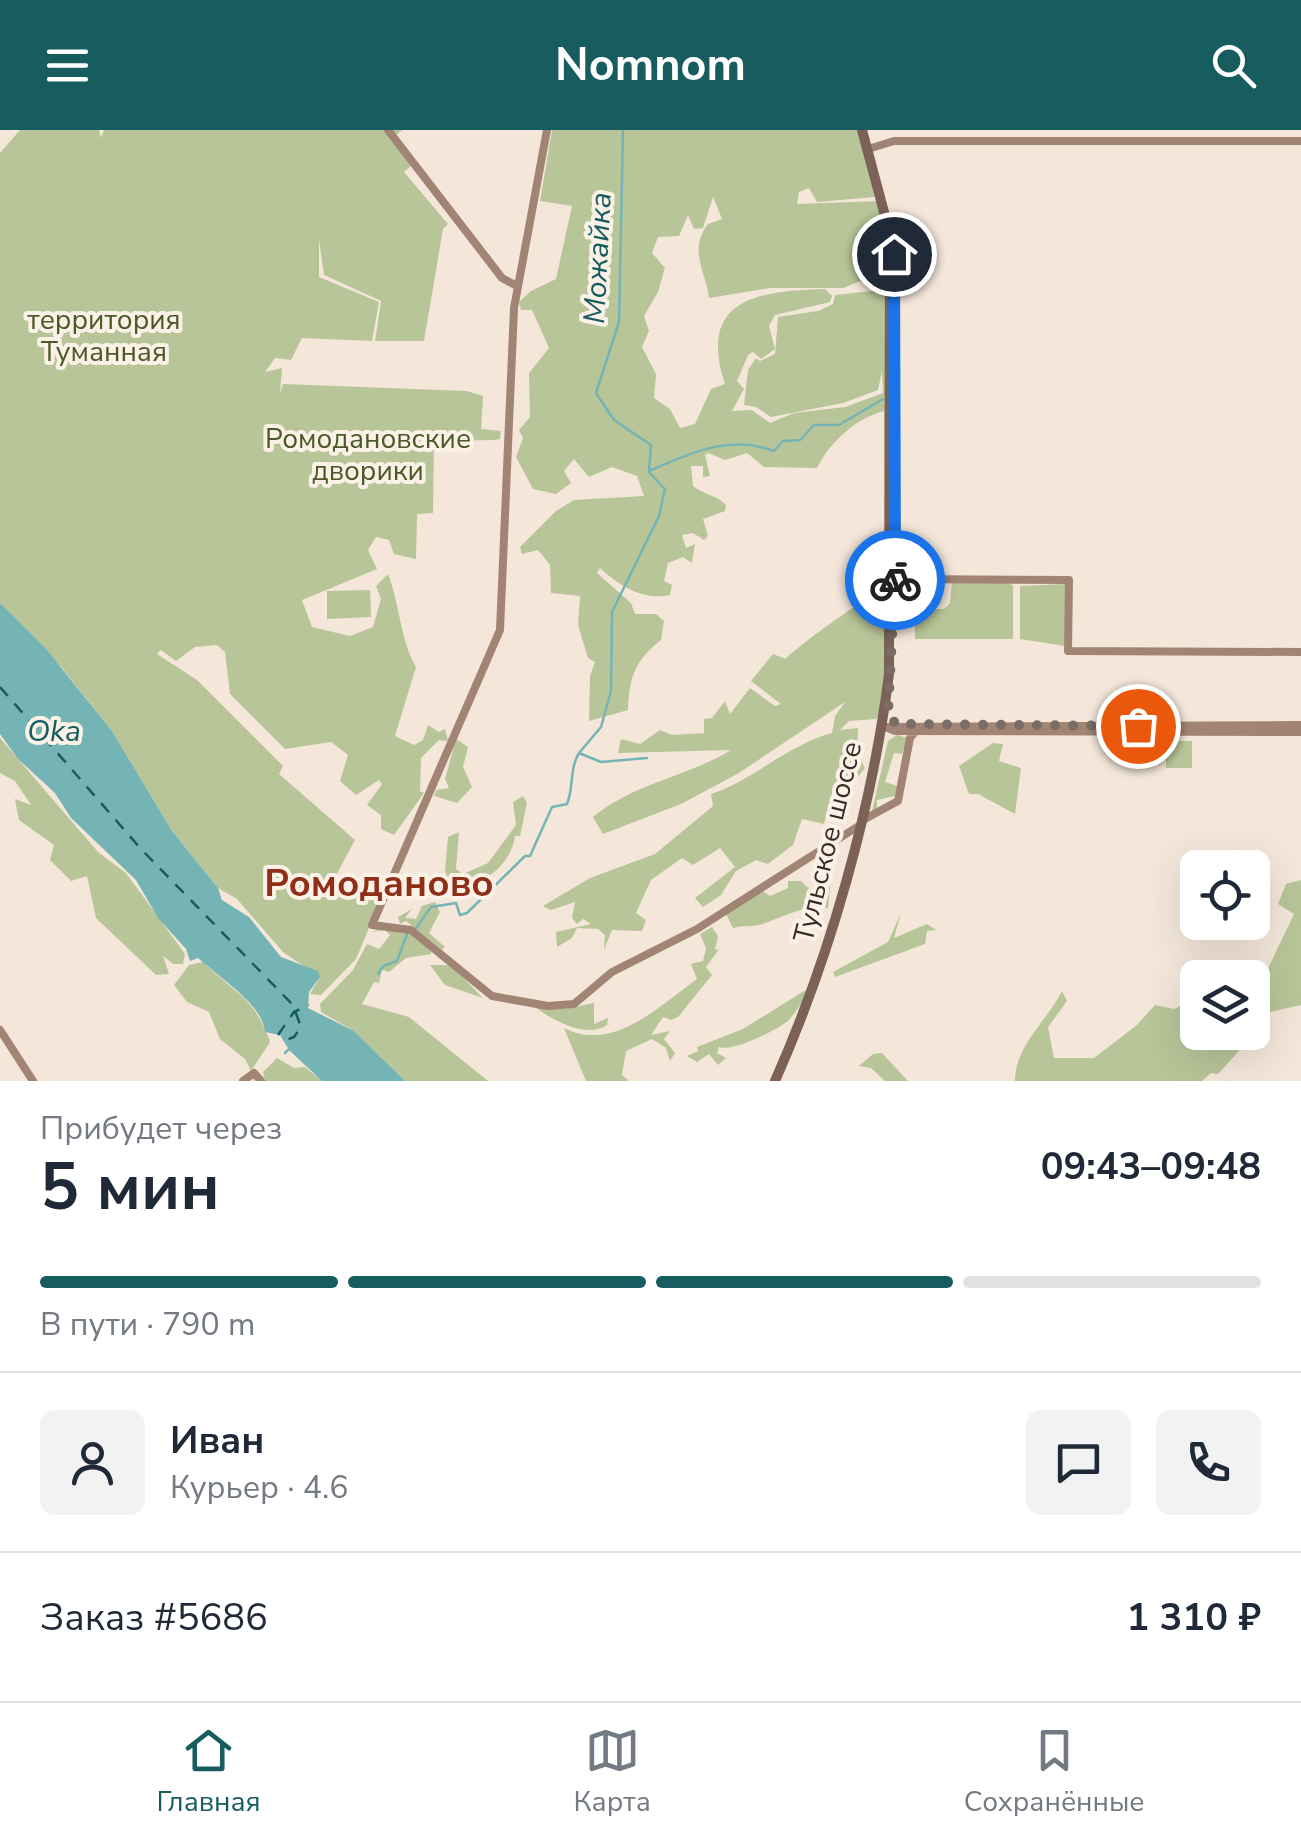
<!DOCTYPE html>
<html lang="ru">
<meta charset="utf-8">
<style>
:root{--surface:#fff;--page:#f2f2f3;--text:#1f2937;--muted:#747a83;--line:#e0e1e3;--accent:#175d5f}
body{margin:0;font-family:"Nunito Sans",sans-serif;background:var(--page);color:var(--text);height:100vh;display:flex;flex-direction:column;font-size:38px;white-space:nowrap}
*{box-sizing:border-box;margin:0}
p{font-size:32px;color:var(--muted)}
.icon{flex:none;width:55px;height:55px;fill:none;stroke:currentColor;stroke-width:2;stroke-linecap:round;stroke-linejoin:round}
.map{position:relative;height:951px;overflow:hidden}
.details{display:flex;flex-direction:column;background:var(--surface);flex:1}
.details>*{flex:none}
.buttons{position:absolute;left:1180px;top:720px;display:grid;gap:20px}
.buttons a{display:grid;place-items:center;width:90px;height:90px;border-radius:15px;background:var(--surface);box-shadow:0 10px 40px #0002;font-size:50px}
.pin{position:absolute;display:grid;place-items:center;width:85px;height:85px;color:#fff;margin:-42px;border:5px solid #fff;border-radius:50%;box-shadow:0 2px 10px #0007}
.courier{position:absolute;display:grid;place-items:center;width:100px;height:100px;margin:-50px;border:8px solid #1a73e8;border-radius:50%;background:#fff;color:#222;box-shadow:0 2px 12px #0007}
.summary em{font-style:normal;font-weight:700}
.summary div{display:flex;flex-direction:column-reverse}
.summary{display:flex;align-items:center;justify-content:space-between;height:170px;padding:0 40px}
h1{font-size:65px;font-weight:700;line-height:75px}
.bar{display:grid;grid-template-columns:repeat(4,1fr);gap:15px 10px;align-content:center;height:120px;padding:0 40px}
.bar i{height:12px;border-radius:8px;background:var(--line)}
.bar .active{background:var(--accent)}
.bar p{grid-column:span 4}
.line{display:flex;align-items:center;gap:25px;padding:0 40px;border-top:2px solid var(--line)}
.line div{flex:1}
.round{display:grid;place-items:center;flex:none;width:105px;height:105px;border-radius:15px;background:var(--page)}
header{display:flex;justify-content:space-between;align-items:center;height:130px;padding:0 40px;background:var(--accent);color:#fff;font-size:45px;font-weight:700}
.tab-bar{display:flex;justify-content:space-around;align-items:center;height:140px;border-top:2px solid var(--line);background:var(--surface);font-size:28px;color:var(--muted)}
.tab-bar a{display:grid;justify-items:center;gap:5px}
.tab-bar .active{color:var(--accent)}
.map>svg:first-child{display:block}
.green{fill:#b8c598;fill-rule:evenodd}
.water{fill:#75b4b5}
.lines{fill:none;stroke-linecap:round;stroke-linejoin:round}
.stream{stroke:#75b4b5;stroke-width:2.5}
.ferry{stroke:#175d5f;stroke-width:2.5;stroke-dasharray:12 10;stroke-linecap:butt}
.secondary{stroke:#a28475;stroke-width:8}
.primary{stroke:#7c6156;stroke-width:10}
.done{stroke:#7a6d66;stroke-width:10;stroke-dasharray:0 18}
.route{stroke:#1a73e8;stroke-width:12}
.labels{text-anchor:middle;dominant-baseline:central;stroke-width:8;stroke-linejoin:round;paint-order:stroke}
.park-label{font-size:28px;fill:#495a28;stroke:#fbf1e7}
.street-label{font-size:28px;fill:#382c27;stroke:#fbf1e7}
.water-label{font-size:30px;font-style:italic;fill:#175d5f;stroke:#fbf1e7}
.district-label{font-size:38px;font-weight:bold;fill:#902f17;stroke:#fbf1e7}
</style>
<header><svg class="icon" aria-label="menu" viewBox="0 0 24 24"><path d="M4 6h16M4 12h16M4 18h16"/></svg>Nomnom<svg class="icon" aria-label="search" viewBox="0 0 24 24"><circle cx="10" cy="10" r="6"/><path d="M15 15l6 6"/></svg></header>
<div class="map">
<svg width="1301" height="951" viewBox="0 0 1301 951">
<rect width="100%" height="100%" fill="#f4e7da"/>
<path class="green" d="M20,0H99L101,8L104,0H402L392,9L412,35L404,42L448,94L443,99L424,211H375L381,171L324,145L319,110V147L379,172L372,211L302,208L291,230L275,228L265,242L282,238L280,263L283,254L467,261L483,266L481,299L501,301L500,309L495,310L434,311L433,383L417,384L416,429L394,424L389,410L376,407L368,420L377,439L302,470L312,497L350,506L373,497L381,469L376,456L388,444C400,475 400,509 416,537L395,606L414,615L423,610L428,595L439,602L445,599L448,611L439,610L421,628L420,661L424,663L394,705L381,699V685L367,675L382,654L379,650L356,665L340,651L348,625L331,612L285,619L230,564L225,522L217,515L195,517L176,531L161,520L157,524L197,550L283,636L279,644L355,710L333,751L350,762L361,753L382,767L356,829L321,865L310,864L320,847L283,822L237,769L218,758L172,701L112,601L63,539L0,473V23Z
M552,0H858L875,67L817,72L809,58L799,62L797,74L879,71L888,130L885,449L884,281C856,288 830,312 817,338L764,337L747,323L725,330L708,323L705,325L710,346L703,347V336H691L693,356C704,365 717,365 726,375L725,381L703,389L708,406L704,410L693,403L682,405L686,418L695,414L692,433L683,427L668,433L664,451L672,455L670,465C644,471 619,456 600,438L597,443L631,473L635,484H656L664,491L661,510C635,530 629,548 628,580L589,591L590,546L595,532L588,528L578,495L580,466L551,463L550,435L538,420L522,424L520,417L556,381L574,370L644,366L637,346L612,337L589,347L574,329L564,341L571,353L556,364L533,359L516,327L523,308L519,300L530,287L529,243L549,218L532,180H521L519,172L531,161L556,149L572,76L540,71ZM713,67L722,89L708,94C688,120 706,142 709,168L770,158H843L881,143V160L835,165L833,174L818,181L778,187L775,224L760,231L756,228L748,240L744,275L756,277L771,287L843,273L878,260L882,241L883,263L845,277L794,283L770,293L752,280L732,281L744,259L737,251L748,225L753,222L761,229L775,219L769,196L775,185L830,172L832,166L825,159C757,161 697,169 725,254L711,259L695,294L680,298L670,279L654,268L656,244L642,217L649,201L644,186L658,162L665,138L652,123L658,107L679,106L688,85L694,99L703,98Z
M952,451L1009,452L1013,456V509H915V484L920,479H944L950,473Z
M883,453L887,501L882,581L876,589L849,591L840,600L858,598L857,623L865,638L847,661L835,654L824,694L802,689L793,715L768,734L756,730L736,741L721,765L703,777L695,768L735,737L720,718L693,735L682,728L651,750L636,783L646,790L642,801L612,800L604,820L605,805L598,799L577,798L572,808L557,817L556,802L591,794L583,789L577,794L572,788L575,772L551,780L543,776L590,748L655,724L713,676L711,664C754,650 787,615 832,603L835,586L845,572L739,643L681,674L603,704L593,687C634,653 687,647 731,620L618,623L621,609L640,614L660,600L672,605L704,603V589L712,588L725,571L730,584L750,558L775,576L781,574L751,551L773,524L786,529C789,523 867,465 876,465Z
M908,453L944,454L940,474H908Z
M1065,454V516L1020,509V456Z
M370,460L371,487L327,489V461Z
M897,605L908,608L902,624L894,623L885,652L897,656L895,666L877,670V681H872L888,611Z
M0,608L98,722L126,743L185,824L183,834H173L163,826L169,844L156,845L96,788L87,746L71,751L50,730L54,715L19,690L15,669L31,675L15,651L0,643Z
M456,609L468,617L463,637L472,657L457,673L434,666L436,660L449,658L445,649Z
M1166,611H1192V638H1166Z
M993,613L1003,614L999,631L1021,638L1015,684L978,664H969L959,636Z
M523,666L527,673L520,706H515C511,736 480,758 451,759L445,741L448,707L459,702L456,739L463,744L488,733L516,695L513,672Z
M1301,750V875L1253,886V855L1261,853L1294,784L1278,774L1286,754Z
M788,751H801L810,760L830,757L828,778C799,776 789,785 765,793C757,797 743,795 733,798L725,782L758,758L770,766L788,758Z
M435,772L440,782L429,803L445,817L442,820L406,791L400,794L398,787L412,779L405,788L416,789L422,776Z
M901,783L894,808L927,794L936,800L927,801L925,814L835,847L833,842L888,812Z
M712,797L718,806L715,820L719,819L706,837L712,845L678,887L671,890L663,887L651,905L670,901L664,909L675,923L670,931L666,918L652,909L626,921L622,945L629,951H586L564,898C614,923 659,876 697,849L691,834L703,831L706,818L700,804Z
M384,798L412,803L430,817L431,824L406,828L389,842L382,840L379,853L374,852L362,874L409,887L488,951H405L354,901L321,882L320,874L353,840L367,814L379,819L390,805L385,800L371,802Z
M203,832C236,864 255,868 270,912L251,941L245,929L220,909L209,882L187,872L174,855L189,835Z
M430,835H451L483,868L445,855Z
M804,861L808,862C804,870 795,883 790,889C782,898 732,923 719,917L717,923L726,928L718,935L709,924L697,932L687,926L698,921L697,917L743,899Z
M1062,861L1067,871L1048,897L1054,928H1094L1137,895L1155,875L1174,879L1197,868L1198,902H1252L1253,891L1257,901L1218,944L1211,943L1202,951H1015C1015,915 1048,890 1062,861Z
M594,873V894L608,888L607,895C586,909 552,890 535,877L565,879Z
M882,923L908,951H885L871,938L859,936L873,924Z
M277,928L294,938L305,937L322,951H265L263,942Z"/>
<path class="water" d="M0,473L47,520L112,601L172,701L218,758L222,770L249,787L281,827L318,841L320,847L309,862L308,878L354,901L405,951H322L289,920L280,905L265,902C264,876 219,847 198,828L190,831L186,819L158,788L136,750L71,688L55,663L18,629L0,604Z"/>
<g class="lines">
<path class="stream" d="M649,341C690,323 730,304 774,321L783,311L800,310L814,295H839L883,269
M579,623L601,597L611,561L612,482L659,386L665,359L649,342L651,315L614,290L596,263L619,192L623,0
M416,798L431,777L456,773L460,785L467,783L525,726H530L552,677L567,674C574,657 569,640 579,623L601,632L647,628
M378,844L383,836L397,831L407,804
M285,923L288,920"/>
<path class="ferry" d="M0,557L141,719L293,875L301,897L294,907L284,911
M278,905L294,882L309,875"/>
<path class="secondary" d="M388,0L502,148L517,156
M547,0L514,178L500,500L372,795L411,800L492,866L548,876L574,874L612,842L697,799L857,697
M868,19L894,11H1301
M895,449L1069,450L1068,521L1301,522
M885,597L895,601L1301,602
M885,597L1301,595
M863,690L898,671L910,608L916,601
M0,900L33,951
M243,951L254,943L261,951"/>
<path class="primary" d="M775,951C830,827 872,679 889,544L890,124L884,82L862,0"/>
</g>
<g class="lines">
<path class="done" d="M895,450L888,584L896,594L1138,596"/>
<path class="route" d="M894,124L895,450"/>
</g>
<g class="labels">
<g class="park-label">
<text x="104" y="190">территория<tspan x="104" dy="32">Туманная</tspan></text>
<text x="368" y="309">Ромодановские<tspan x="368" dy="32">дворики</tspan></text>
</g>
<g class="street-label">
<text transform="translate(828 712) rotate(-76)">Тульское шоссе</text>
</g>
<g class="water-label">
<text transform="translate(598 128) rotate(-87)">Можайка</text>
<text x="54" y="601">Oka</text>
</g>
<g class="district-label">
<text x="379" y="753">Ромоданово</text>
</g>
</g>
</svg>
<div class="buttons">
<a><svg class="icon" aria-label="locate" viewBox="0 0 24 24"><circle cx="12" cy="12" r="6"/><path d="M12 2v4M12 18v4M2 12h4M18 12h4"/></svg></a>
<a><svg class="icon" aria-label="layers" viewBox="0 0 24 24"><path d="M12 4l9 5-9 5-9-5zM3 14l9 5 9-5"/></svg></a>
</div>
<div class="pin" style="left:1138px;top:596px;background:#ea580c"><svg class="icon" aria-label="bag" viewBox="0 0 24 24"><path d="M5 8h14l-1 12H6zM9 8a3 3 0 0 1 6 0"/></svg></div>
<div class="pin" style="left:894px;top:124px;background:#1f2937"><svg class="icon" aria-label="home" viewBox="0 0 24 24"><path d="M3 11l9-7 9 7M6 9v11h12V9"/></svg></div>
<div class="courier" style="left:895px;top:450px"><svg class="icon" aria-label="bike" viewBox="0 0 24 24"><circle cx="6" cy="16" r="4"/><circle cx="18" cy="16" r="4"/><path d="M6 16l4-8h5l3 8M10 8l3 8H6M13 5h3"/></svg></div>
</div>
<section class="details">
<div class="summary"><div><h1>5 мин</h1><p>Прибудет через</p></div><em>09:43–09:48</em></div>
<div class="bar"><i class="active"></i><i class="active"></i><i class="active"></i><i></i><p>В пути · 790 m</p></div>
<div class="line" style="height:180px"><a class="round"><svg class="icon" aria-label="person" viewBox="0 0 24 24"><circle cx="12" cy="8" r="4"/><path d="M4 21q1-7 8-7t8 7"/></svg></a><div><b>Иван</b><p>Курьер · 4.6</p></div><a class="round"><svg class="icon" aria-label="chat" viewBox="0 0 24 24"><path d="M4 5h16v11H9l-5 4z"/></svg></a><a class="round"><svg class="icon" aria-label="phone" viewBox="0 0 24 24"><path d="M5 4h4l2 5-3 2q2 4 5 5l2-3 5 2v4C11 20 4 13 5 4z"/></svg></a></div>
<div class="line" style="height:130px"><div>Заказ #5686</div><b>1 310 ₽</b></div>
</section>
<nav class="tab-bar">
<a class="active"><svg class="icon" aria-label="home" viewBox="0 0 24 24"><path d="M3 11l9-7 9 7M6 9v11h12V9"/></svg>Главная</a>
<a><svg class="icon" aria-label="map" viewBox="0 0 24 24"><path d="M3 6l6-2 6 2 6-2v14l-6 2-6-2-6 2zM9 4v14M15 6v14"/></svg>Карта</a>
<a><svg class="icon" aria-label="saved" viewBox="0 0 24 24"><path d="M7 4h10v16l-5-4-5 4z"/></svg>Сохранённые</a>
</nav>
